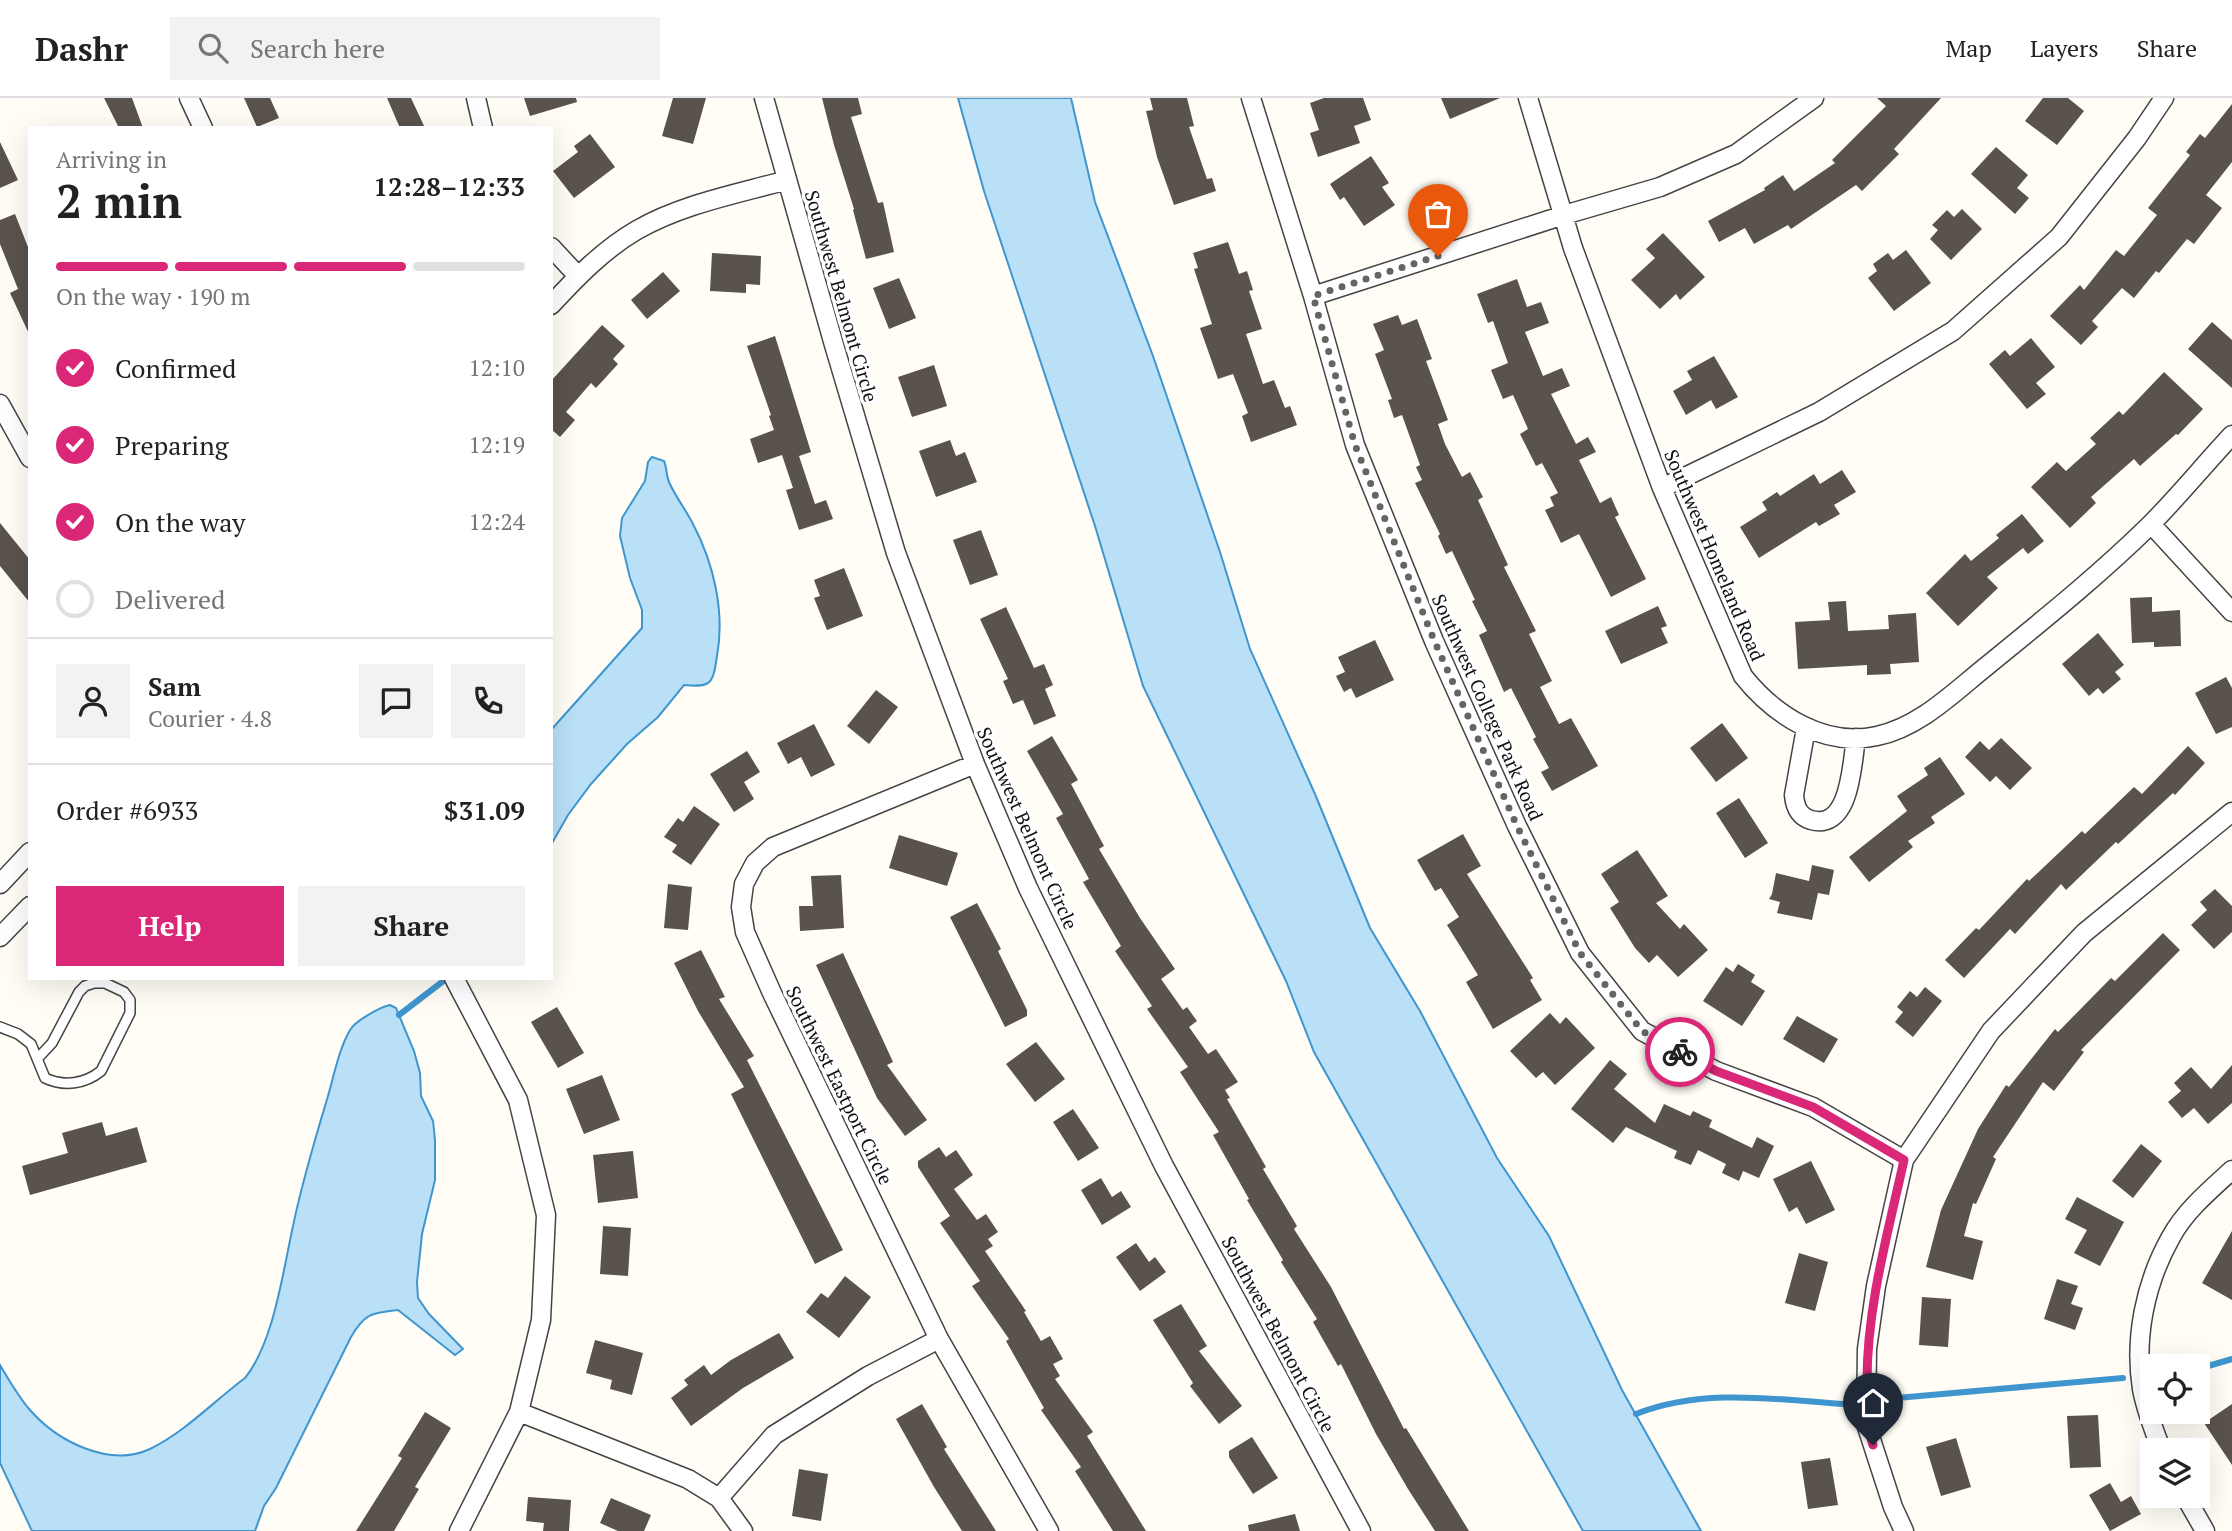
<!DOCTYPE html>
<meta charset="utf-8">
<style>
:root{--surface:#fff;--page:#f2f2f2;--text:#222;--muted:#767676;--line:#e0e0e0;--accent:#db2777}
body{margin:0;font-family:"PT Serif",serif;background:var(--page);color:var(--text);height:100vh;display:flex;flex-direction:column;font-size:26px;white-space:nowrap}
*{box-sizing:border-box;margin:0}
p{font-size:23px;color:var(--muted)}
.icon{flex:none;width:38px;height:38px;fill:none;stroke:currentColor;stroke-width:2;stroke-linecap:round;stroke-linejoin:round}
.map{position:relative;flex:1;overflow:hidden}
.drawer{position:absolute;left:28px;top:28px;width:525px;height:854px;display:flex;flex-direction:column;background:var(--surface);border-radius:0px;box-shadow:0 7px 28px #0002}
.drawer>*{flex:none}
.fabs{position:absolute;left:2140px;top:1256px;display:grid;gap:14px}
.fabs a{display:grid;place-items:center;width:70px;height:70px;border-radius:0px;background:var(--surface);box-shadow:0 7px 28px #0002;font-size:35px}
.pin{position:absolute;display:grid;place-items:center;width:60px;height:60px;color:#fff;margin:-72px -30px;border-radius:50% 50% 50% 0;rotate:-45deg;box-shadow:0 0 7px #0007}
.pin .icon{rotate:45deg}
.courier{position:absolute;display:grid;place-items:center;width:70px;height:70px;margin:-35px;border:5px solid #db2777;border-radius:50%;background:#fff;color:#222;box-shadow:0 2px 9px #0007}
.head em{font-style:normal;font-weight:800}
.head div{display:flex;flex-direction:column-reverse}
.head{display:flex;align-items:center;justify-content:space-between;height:119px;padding:0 28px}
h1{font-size:46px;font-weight:800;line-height:52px}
.bar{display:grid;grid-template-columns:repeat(4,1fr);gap:10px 7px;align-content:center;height:84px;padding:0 28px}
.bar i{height:9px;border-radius:5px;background:var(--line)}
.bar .active{background:var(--accent)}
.bar p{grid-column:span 4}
.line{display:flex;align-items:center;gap:18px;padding:0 28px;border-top:2px solid var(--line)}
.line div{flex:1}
.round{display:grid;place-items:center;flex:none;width:74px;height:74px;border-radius:0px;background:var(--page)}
ol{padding:0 28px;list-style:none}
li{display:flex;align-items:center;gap:21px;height:77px}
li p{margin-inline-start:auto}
li .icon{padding:7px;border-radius:50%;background:var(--accent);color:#fff;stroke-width:4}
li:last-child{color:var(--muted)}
li i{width:38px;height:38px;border:4px solid var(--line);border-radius:50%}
.cta{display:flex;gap:14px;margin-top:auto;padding:14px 28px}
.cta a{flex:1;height:80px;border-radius:0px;background:var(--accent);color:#fff;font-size:28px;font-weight:800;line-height:80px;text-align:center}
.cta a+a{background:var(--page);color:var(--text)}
header{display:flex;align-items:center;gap:42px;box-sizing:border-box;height:98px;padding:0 35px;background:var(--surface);border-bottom:2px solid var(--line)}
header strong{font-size:33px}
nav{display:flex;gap:38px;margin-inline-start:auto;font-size:24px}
.search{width:490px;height:63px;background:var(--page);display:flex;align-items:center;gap:18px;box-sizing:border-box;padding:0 24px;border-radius:0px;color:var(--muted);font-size:26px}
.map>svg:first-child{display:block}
.water{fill:#b9e0f7;stroke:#3f96cf;stroke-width:2}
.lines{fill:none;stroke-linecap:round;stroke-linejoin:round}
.stream{stroke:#3f96cf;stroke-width:6}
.building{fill:#5a524d}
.lane-casing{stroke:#444;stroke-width:12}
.street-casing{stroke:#444;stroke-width:21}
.lane{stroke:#fff;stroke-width:9}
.street{stroke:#fff;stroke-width:18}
.done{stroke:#646461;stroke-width:7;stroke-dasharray:0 12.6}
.route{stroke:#db2777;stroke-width:9}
.labels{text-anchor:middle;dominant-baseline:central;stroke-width:7;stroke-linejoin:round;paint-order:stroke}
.street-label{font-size:19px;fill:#111;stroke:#fff}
</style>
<header>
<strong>Dashr</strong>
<div class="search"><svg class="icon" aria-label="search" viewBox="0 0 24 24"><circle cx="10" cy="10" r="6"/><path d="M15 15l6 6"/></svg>Search here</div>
<nav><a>Map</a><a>Layers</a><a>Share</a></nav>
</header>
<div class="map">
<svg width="2232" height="1433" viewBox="0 0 2232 1433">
<rect width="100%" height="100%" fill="#fffdf5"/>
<path class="water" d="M958,0H1071L1095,104L1153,258L1220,454L1250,551L1315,696L1370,830L1420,913L1497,1060L1549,1138L1622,1292L1701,1433H1583L1314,954L1286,883L1143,588L1095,428L984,93Z
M652,359L664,363C667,370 666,377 669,384C675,398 686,412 693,426C714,466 725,514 717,558C713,585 712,590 684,587L658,619L627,646L591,686L568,717L551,747V632L642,530V512L630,480L620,438L622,420L645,383L648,364Z
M390,907L396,910L414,953L420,975L421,998L433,1023L435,1042V1082L422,1136L417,1184L418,1200L429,1216L463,1251L455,1257L398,1212C372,1215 365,1215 351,1239L276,1390L264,1408L255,1433H32L0,1365V1267C9,1282 18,1298 30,1312C57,1343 109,1370 150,1351C185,1334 214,1303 245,1280C274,1244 283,1173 293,1128C302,1084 315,1041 328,998C334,977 339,951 350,932C355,923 380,909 390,907Z"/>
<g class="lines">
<path class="stream" d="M399,917L442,884
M2198,1271L2232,1261
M1897,1300L2123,1280
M1636,1316C1702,1290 1774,1301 1844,1306"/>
</g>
<path class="building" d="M104,0H132L143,30H119Z
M244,0H270L279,20L257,29Z
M387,0H411L425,30H400Z
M524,0H576L577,4L530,18Z
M673,0H706L693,46L662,38Z
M822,0H858L862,16L851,19L878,105L883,104L894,154L866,161L853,112L854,111L834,47Z
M1150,0H1187L1194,28L1189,29L1207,81L1212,80L1216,93L1174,107L1157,59L1146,13L1153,12Z
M1324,0H1363L1371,22L1354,28L1360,45L1318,59L1310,35L1319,32L1310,5Z
M1441,0H1500L1450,21Z
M1877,0H1941L1894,51L1899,56L1862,93L1856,87L1791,131L1788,127L1754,146L1745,130L1719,144L1708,123L1765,92L1764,90L1783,77L1794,93L1835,65L1832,62L1886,8Z
M2043,0H2068L2084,13L2057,47L2025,23Z
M2232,6V64L2206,97L2222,110L2194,146L2187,141L2159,175L2156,173L2134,200L2122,190L2092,223L2098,229L2081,247L2050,218L2080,187L2084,192L2116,152L2124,158L2157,117L2148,110L2190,57L2186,54L2200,36L2205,40Z
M590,36L615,69L574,100L553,73L578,54L574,48Z
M0,44L18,82L0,90Z
M1996,49L2028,77L2017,90L2029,100L2015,116L1971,76Z
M1371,58L1389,85L1382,89L1395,107L1364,128L1344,99L1340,102L1330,86Z
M1962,111L1982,131L1951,162L1930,141L1938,132L1932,127L1947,112L1954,119Z
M15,116L30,154V238L10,195L18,191L0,146V122Z
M1663,135L1705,179L1680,202L1676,196L1660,211L1631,182L1655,160L1646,151Z
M1228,144L1239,176L1247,173L1253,192L1249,193L1262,231L1246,236L1263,286L1274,282L1285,310L1290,308L1297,327L1251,344L1242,318L1248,315L1233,276L1218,281L1200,230L1212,226L1194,171L1198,170L1193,155Z
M1906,152L1931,185L1894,213L1868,180L1877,173L1873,166L1888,155L1893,162Z
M712,155L761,158L760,187L746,186V195L710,193Z
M663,174L680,193L647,221L631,202Z
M899,180L916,220L889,231L873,190Z
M1517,181L1527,209L1541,204L1549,225L1525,234L1543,278L1562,270L1570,288L1551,296L1576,346L1588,339L1596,354L1579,362L1600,405L1611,399L1619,417L1615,419L1646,481L1611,499L1579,436L1561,445L1545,412L1554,408L1550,399L1558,395L1542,365L1536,368L1520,336L1528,331L1513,297L1503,301L1491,272L1508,265L1493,223L1488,225L1477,196Z
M1398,217L1402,227L1417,221L1432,261L1426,263L1448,322L1438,326L1445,346L1462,379L1470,374L1483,399L1478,402L1508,467L1504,469L1536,533L1529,536L1552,583L1540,589L1559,626L1571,620L1598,668L1552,693L1541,674L1549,670L1533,641L1536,639L1511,590L1504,594L1479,537L1487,533L1472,503L1475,502L1452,453L1446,456L1438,438L1440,436L1415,385L1422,382L1416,369L1420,367L1402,317L1394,320L1388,302L1392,301L1375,256L1384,252L1373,226Z
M2212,224L2232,242V290L2188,251Z
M602,227L625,248L613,261L618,266L596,290L591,285L566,314L575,322L560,339L551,331V283Z
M775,238L811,354L799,358L815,406L826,402L833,421L799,432L786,392L793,390L782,357L758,365L750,341L774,332L769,318L771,317L747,248Z
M2031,240L2055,269L2036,285L2046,296L2027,311L1989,266L2005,252L2010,258Z
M1714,258L1738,299L1716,311L1711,302L1686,317L1673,293L1692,282L1687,273Z
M934,267L947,308L912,319L898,279Z
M2164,274L2203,311L2178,337L2176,336L2140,368L2134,361L2091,399L2096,405L2070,430L2031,389L2057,364L2066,373L2096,346L2090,340L2119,313L2123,317Z
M950,342L956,358L965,354L977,384L936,399L919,353Z
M1842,372L1856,394L1834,407L1840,416L1819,428L1816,424L1759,460L1740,429L1767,412L1762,404L1777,394L1780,398L1814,376L1820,386Z
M2022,416L2044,443L2028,456L2023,450L1987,479L1998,490L1958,528L1926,495L1965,456L1971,463L1999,440L1996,437Z
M0,425L30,462V505L0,468Z
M981,432L998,477L970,487L953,442Z
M844,470L863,518L827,532L814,500L820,498L814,482Z
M2152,499V514L2180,512L2181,548L2154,549V544L2132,545L2130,500Z
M1846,503L1848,533L1889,531L1888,517L1916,515L1919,564L1890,566L1891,576L1867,577V567L1798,571L1795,524L1830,522L1828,504Z
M1658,508L1667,528L1661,530L1668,545L1621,566L1605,533Z
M1006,509L1034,570L1044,566L1053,587L1045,591L1056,618L1034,627L1023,602L1013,606L1003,583L1008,581L980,521Z
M2098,535L2124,567L2115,574L2121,581L2103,596L2098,590L2089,598L2062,566Z
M1375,542L1394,582L1356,600L1351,590L1344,594L1336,578L1345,574L1338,559Z
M2226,579L2232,590V629L2216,636L2195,595Z
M876,592L898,609L869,646L847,628Z
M1722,625L1748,660L1716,684L1690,650Z
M814,626L835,667L811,679L801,659L788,666L777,645Z
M1052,638L1078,682L1071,686L1104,748L1099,751L1140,820L1175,871L1161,881L1183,912L1187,909L1197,923L1189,929L1208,956L1216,951L1238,984L1225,992L1230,1000L1227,1001L1266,1069L1263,1071L1297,1128L1294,1131L1331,1189L1404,1331L1406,1330L1469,1433H1435L1408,1391L1376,1336L1341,1266L1338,1268L1313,1224L1317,1221L1281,1164L1283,1162L1247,1102L1249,1101L1213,1037L1219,1034L1180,974L1188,969L1147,911L1152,908L1115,853L1121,848L1083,784L1089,781L1056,720L1063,716L1027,653Z
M2001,640L2032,670L2010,692L1996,678L1990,684L1965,659L1980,643L1989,652Z
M2188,648L2205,665L2175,697L2173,695L2118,746L2116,744L2066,792L2061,786L2015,836L2010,831L1964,880L1945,862L1976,830L1979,832L2027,781L2029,783L2082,733L2085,736L2134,689L2142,696Z
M747,653L760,674L744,684L754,701L734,714L710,676Z
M1940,659L1965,696L1931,719L1935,725L1908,743L1913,749L1869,784L1849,759L1907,713L1897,698L1928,677L1924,670Z
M1739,700L1768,745L1745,760L1716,715Z
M694,708L720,726L691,767L672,754L677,747L664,739L678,720L683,724Z
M1463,736L1481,768L1467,776L1533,880L1530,882L1542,902L1493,931L1466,884L1478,877L1447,827L1459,819L1441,790L1435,793L1417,762Z
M899,737L958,755L947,788L889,770Z
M1637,752L1668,798L1656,805L1680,831L1684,826L1708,852L1678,879L1657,857L1649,865L1635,850L1610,810L1619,804L1601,776Z
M1812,767L1834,772L1829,797L1818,795L1812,822L1777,815L1780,804L1769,801L1772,796L1776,775L1809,783Z
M841,777L844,830L800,833L799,808H813L811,778Z
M668,786L692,789L688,832L664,830Z
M2215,791L2232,808V834L2214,851L2191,827L2207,812L2200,804Z
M977,805L1001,851L998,853L1027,912V918L1005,929L950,819Z
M2163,835L2180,852L2081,952L2084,954L2054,993L2043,984L1993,1059L1996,1061L1976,1106L1973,1105L1964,1138L1983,1143L1973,1182L1926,1169L1941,1112L1978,1031L2006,987L2009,989L2055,931L2058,934L2111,880L2115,883Z
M701,852L725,899L719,901L754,958L747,962L843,1152L815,1166L731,996L744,989L698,913L674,865Z
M843,855L893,964L887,967L927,1022L905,1038L877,1000L816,867Z
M1738,866L1755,877L1751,884L1765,893L1742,928L1703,903L1726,869L1733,874Z
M1925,889L1942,903L1913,939L1895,924L1903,914L1897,909L1910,893L1917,899Z
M557,909L584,955L558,970L531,924Z
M1550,915L1560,926L1566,919L1595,950L1555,987L1543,974L1536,980L1510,953Z
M1797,918L1838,941L1824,965L1783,941Z
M1036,944L1065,981L1035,1004L1006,966Z
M1610,962L1627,976L1614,991L1655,1025L1664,1006L1690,1018L1693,1013L1712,1022L1709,1029L1752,1050L1757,1039L1774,1048L1759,1080L1743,1073L1739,1083L1722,1075L1726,1066L1698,1052L1691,1067L1674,1060L1677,1053L1626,1029L1613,1045L1571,1011Z
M2232,967V1005L2208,1026L2194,1010L2182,1020L2168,1004L2181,993L2174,985L2191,969L2211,991Z
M602,977L620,1022L584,1036L566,991Z
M1073,1011L1099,1050L1078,1063L1053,1024Z
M102,1024L106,1038L137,1029L147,1064L30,1097L22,1068L68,1055L62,1035Z
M2141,1046L2162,1063L2133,1100L2112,1083Z
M939,1049L946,1059L956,1052L973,1077L954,1091L977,1122L986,1116L998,1134L988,1141L993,1148L985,1153L1026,1213L1024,1214L1041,1243L1050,1238L1063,1261L1053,1266L1060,1278L1055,1281L1093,1334L1087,1338L1146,1433H1113L1075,1373L1081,1369L1041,1312L1044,1310L1006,1243L1009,1241L972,1188L980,1183L940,1125L950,1118L918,1069V1063Z
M633,1053L638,1100L598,1105L593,1057Z
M1811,1063L1835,1112L1806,1126L1797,1109L1789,1114L1773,1081Z
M1101,1080L1112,1099L1121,1093L1131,1109L1102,1127L1081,1092Z
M2077,1099L2124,1124L2100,1168L2074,1155L2087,1132L2065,1121Z
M603,1128L631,1130L628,1178L600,1176Z
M2232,1133V1202L2202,1185Z
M1136,1145L1149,1164L1155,1159L1166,1174L1140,1193L1116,1159Z
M1799,1155L1828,1164L1815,1213L1785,1205Z
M845,1178L871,1199L839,1240L806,1214L821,1195L828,1200Z
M2057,1181L2078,1188L2071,1206L2083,1210L2075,1232L2044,1221Z
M1922,1199L1951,1201L1948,1249L1919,1247Z
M1181,1206L1207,1248L1199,1253L1242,1308L1219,1326L1190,1288L1193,1285L1153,1222Z
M779,1235L794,1260L743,1290L691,1328L671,1300L688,1287L684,1282L704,1267L711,1277L731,1262Z
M595,1242L643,1255L632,1297L610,1291L612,1282L586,1275Z
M922,1306L947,1349L944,1351L996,1433H962L934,1389L896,1321Z
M2232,1306V1367L2204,1325Z
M425,1314L451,1330L415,1389L419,1391L394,1433H356L402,1360L398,1358Z
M2098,1317L2101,1369L2070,1370L2067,1318Z
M1252,1339L1278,1380L1253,1396L1229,1359V1353Z
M1956,1340L1971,1389L1941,1398L1926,1349Z
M1830,1360L1838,1407L1808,1411L1801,1364Z
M799,1371L828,1376L821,1423L792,1418Z
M2110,1385L2121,1404L2131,1398L2141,1416L2110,1433L2089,1397Z
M528,1399L571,1402L569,1433H543L544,1425L526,1423Z
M611,1400L651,1417L644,1433H618L600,1425Z
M1295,1416L1300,1433H1249L1248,1427Z"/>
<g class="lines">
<g class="lane-casing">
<path id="lane" d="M0,929L18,936L31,946L45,980C64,989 85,986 101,973L130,915V902L124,894L105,885H94L85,888L79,894L52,945L38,960"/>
</g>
<g class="street-casing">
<path id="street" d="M189,0L203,30
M476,0L483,30
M764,0L834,247L896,455L975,666L1028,790L1164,1068L1361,1433
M1251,0L1313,198L1355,347L1434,543L1517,728L1580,855L1642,933L1716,973L1813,1009L1904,1062
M1528,0L1573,150L1662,390L1743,578C1774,617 1824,650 1877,638C1920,629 1954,594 1988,567C2043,522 2098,478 2149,428C2178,399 2204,367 2232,337
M551,149L578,178
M1313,198L1564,117L1660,89L1736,56L1814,0
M551,207C577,179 604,151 637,132C682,106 737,96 787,82
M0,306L30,360
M1662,390L1819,314L1953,233L2059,139L2137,40L2164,0
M2151,426L2232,514
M1806,630L1794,697C1795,708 1798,718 1811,722C1851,733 1852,664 1856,640
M975,666L773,749L755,765L744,786L741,809L745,834L772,895L939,1241L1049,1433
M0,786L30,754
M0,839L30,808
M454,880L518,1002L546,1117L541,1222L519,1314L459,1433
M519,1314L688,1381L719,1400L743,1433
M2162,1353C2154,1333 2146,1312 2142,1291C2134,1240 2145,1185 2171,1139C2185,1113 2210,1092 2232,1072
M2185,1398L2205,1433
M719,1400L774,1337L868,1278L939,1241
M1904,1433L1893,1409L1866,1326L1867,1251L1876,1188L1904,1062L1991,933L2084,835L2232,714"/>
</g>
<use href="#lane" class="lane"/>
<use href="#street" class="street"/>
</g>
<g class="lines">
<path class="done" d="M1438,158L1313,198L1355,347L1434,542L1517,728L1580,855L1642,933L1680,954"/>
<path class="route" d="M1680,954L1716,973L1813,1009L1904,1062C1888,1135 1867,1208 1867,1283C1866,1308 1865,1323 1873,1347"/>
</g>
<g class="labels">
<g class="street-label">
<text transform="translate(842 198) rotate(74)">Southwest Belmont Circle</text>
<text transform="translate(1715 457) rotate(67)">Southwest Homeland Road</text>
<text transform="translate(1488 609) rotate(66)">Southwest College Park Road</text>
<text transform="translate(1028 730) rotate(66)">Southwest Belmont Circle</text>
<text transform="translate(840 987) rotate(64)">Southwest Eastport Circle</text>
<text transform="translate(1279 1236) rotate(62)">Southwest Belmont Circle</text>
</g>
</g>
</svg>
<div class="fabs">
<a><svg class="icon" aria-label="locate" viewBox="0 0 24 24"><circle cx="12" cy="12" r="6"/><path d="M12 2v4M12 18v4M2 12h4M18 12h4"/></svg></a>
<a><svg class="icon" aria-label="layers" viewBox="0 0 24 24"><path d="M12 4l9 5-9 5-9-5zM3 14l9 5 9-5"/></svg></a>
</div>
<div class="pin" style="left:1438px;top:158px;background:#ea580c"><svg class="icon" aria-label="bag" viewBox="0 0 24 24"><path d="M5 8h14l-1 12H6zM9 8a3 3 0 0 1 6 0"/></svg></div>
<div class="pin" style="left:1873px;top:1347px;background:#1f2937"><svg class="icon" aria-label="home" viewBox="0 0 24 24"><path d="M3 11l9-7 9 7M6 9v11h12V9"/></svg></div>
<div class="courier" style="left:1680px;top:954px"><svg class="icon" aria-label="bike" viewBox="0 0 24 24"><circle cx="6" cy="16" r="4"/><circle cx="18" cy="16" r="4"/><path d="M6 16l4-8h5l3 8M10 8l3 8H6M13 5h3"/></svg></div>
<section class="drawer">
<div class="head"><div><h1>2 min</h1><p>Arriving in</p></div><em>12:28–12:33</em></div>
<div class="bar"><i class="active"></i><i class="active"></i><i class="active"></i><i></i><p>On the way · 190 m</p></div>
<ol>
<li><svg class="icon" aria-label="check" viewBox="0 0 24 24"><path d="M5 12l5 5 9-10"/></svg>Confirmed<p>12:10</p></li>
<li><svg class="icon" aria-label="check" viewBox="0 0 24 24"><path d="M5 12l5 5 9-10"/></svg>Preparing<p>12:19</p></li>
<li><svg class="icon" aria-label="check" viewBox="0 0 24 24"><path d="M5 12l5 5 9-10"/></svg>On the way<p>12:24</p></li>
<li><i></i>Delivered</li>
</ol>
<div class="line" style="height:126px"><a class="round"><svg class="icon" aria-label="person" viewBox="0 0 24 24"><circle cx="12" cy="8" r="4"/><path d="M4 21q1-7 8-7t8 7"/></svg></a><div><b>Sam</b><p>Courier · 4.8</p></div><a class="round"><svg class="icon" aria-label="chat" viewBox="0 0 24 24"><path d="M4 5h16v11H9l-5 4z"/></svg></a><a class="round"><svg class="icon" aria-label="phone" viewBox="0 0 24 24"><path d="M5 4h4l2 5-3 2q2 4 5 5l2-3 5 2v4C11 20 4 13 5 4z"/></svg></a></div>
<div class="line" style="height:91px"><div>Order #6933</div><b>$31.09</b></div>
<div class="cta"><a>Help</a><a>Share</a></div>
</section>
</div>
